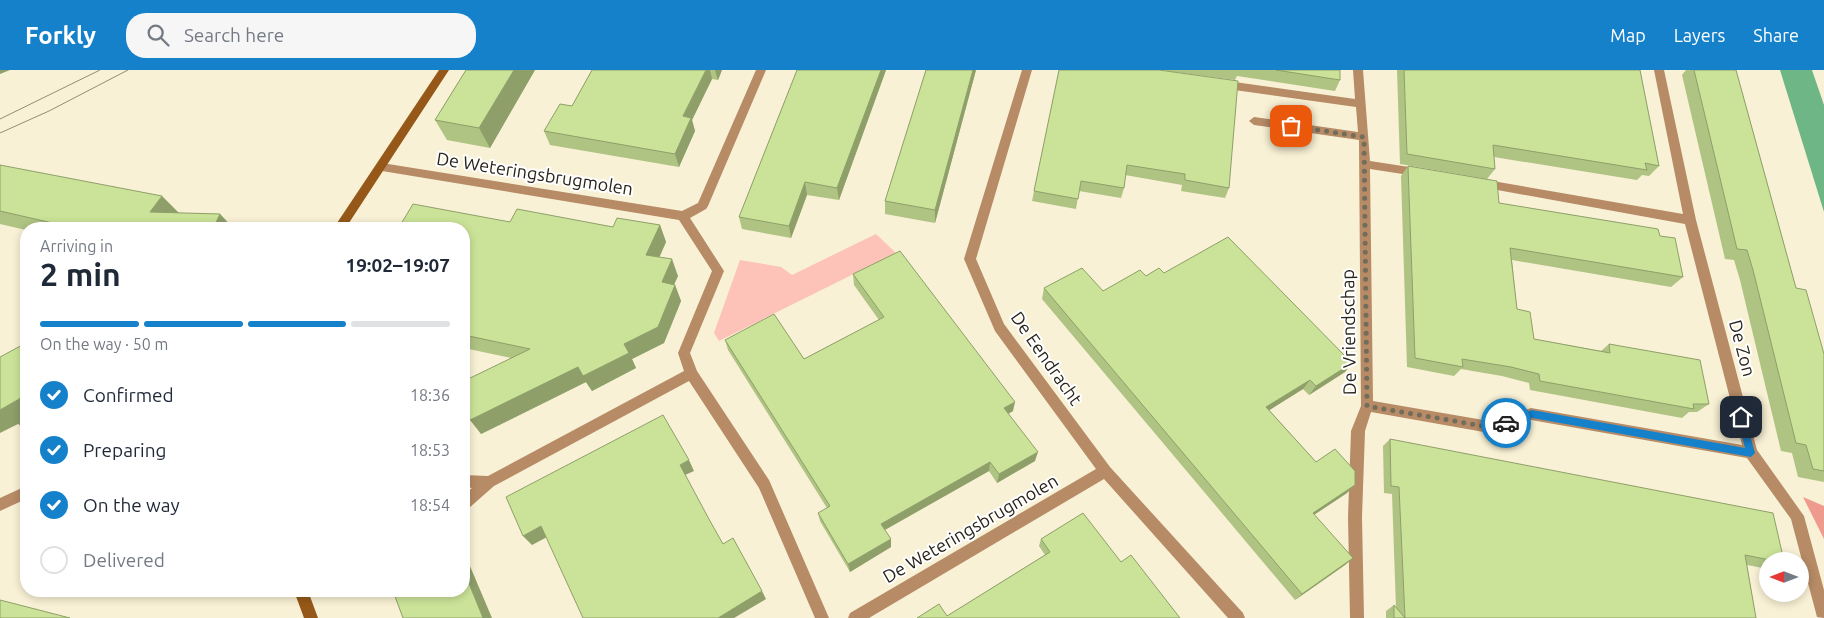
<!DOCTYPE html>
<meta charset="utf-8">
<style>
:root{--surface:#fff;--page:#f6f6f7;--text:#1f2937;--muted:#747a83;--line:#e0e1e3;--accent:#1681cb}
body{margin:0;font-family:Ubuntu,sans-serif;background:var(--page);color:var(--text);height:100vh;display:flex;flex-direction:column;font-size:19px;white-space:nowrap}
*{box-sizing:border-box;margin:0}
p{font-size:16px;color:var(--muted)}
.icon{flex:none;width:28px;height:28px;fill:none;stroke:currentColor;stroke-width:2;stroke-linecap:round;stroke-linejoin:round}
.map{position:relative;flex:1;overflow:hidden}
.details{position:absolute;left:20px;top:152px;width:450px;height:375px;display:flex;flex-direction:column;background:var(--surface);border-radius:20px;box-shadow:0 2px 8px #0003}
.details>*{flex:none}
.needle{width:32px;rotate:270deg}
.buttons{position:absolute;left:1759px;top:482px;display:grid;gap:10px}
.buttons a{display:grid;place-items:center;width:50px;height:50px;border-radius:50%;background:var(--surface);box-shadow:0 2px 8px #0003;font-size:25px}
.pin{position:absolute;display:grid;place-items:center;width:42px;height:42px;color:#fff;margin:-21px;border-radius:10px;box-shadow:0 2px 8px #0006}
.courier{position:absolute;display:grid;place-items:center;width:50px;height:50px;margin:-25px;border:4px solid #1681cb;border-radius:50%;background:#fff;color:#222;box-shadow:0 1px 6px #0007}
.headline em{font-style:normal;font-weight:600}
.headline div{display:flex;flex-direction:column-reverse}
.headline{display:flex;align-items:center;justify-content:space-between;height:85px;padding:0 20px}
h1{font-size:32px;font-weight:600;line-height:38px}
.bar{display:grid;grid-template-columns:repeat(4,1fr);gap:8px 5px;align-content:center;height:60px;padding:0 20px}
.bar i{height:6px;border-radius:4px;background:var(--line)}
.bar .current{background:var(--accent)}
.bar p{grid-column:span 4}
ol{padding:0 20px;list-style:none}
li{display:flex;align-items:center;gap:15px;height:55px}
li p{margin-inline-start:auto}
li .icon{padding:5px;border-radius:50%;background:var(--accent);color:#fff;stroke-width:4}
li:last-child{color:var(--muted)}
li i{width:28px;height:28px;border:2px solid var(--line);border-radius:50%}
header{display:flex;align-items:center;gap:30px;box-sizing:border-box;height:70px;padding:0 25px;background:var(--accent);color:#fff}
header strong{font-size:24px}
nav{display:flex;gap:28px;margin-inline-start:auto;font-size:18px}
.search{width:350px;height:45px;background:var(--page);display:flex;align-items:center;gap:12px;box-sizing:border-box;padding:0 18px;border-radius:20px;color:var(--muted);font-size:19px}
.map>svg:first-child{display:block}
.green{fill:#fdc2b8}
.forest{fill:#ee9b8d}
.water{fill:#6eb685}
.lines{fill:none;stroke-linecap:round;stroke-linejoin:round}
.street{fill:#b68b66;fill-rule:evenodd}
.secondary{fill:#965818;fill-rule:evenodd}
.tram{stroke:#928c79;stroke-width:1}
.wall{fill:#afc383}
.shaded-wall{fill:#8e9f6a}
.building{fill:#cbe398;stroke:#8e9f6a}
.route{fill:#1681cb}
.done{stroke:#726c5c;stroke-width:5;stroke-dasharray:0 9}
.labels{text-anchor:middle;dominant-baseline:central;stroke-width:4;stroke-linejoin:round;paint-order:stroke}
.street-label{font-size:18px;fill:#29251b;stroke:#fff}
</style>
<header>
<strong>Forkly</strong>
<div class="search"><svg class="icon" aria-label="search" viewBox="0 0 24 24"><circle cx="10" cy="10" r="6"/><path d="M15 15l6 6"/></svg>Search here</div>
<nav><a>Map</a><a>Layers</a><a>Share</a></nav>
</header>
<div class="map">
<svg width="1824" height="548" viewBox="0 0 1824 548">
<rect width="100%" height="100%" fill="#f9f1d5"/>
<path class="green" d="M876,164L896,183L719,271L714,263L740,190L781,197L792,205Z"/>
<path class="forest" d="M1803,427L1824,436V469Z"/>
<path class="water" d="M1780,0H1812L1824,35V142Z"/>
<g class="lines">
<path class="street" d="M756,0H766L708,136L706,139L690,148L724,201L690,283L697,301L769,410L829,548H815L759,418L689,311L494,416L469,438L464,439V425L472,418L464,417V405L488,406L684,301L678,283L712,201L679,150L382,101L376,97L382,93L682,141L698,133Z
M1022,0H1032L976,189L1004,254L1110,397L1243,543L1245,548H1228L1104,409L869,548H848L850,543L1096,399L995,261L964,189Z
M1353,0H1363L1370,91L1422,99L1428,103L1422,107L1370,99L1373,331L1495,352L1531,338L1742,375L1685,154L1481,117L1475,113L1481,109L1683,144L1654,0H1664L1696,150L1757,380L1804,446L1824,520V548L1817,547L1791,449L1747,388L1531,350L1495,364L1371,342L1365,361L1362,447L1364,548H1350L1348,447L1351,361L1361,336L1359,70L1254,55L1249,51L1254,47L1358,62L1356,37L1220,18L1215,14L1220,10L1355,29Z
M26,416V429L0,441V428Z"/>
<path class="secondary" d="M439,0H449L345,159H333Z
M294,521H308L318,548H304Z"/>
<path class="tram" d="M0,49L100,0
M0,63L49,41L128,0"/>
</g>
<path class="wall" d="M466,0H535L490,78L447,70L435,50Z
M592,0H722L718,10L712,9L692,50L695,61L679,97L550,75L544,61L572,36Z
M797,0H886L839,130L807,125L791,168L742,159L739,147Z
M926,0H976L935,153L885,144V131Z
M1059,0L1229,118L1225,128L1181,121L1182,115L1125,105L1124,118L1121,128L1079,121L1076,139L1032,131Z
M1160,0H1340V10L1335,21L1237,6L1235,10Z
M1397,0H1640L1659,96L1649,106L1642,105L1637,110L1494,87L1495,99L1487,109L1400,94Z
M1686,0H1736L1796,218L1824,284V412L1798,407L1792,383L1781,381L1740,210L1734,190L1725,189L1682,5Z
M0,95L179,143L220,144L234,159H26V160L0,154Z
M1408,96L1499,133L1660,166L1683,207L1671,217L1512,190L1517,239L1534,269L1601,281L1609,274L1709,334L1697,342H1689L1682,348L1530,320L1529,313L1502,306L1461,299L1454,306L1407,297L1401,106Z
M510,152L613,157L660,155L666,172L659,187L678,206L674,214L675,215L681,231L664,273L632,289L636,298L592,321L586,312L481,364L511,288L464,278V159Z
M1164,203L1352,293L1345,302L1309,325L1303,319L1269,340L1316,392L1347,423L1314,445L1353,488L1345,495L1295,530L1042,229L1044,218L1103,221L1146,206Z
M853,204L1013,341L1008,344L1035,391L997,413L989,401L885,460L891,477L850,502L820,451L818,443L827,438L728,280L725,270L804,289L879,250L854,215Z
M1390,369L1784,491H1768V499L1747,495L1756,548H1386V541L1394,535L1396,538L1392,424L1384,423L1383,376Z
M1041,469L1121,492L1180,548H917L947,546L1045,485L1039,476Z"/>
<path class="shaded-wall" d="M0,0H10L0,4Z
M514,0H535L490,78L479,58Z
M706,0H710L712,9L692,50L695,61L679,97L675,84L683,46Z
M715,0H722L718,10Z
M881,0H886L839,130L837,118Z
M973,0H976L935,153V140Z
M805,112L807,125L791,168L789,156Z
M162,126L180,144L150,142Z
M220,144L234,159H213Z
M660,155L666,172L653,202L646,185Z
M672,189L678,206L668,228L662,212Z
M675,215L681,231L664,273L632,289L636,298L592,321L586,312L481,364L470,350L624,274Z
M1352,293L1345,302L1309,325L1316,316Z
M1310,310L1303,319L1260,346L1266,337Z
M26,325V353L21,356L18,354L0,363V340Z
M1015,332L1013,341L1002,347L1004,338Z
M1038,382L1035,391L997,413L999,404Z
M689,390L694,401L685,405L680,395Z
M990,392L989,401L881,462V454Z
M1355,415L1347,423L1306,450L1313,443Z
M541,456L549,466L532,475L523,466Z
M891,469V477L850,502L848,494Z
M464,482L492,548H483L464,501Z
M1353,488L1345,495L1295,530L1302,524Z
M762,521L766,529L734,548H718Z"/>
<path class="building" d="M466,0H514L479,58L435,50Z
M592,0H706L683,46L691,48L675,84L544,61L560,34L572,36Z
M797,0H881L837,118L805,112L789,156L739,147Z
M926,0H973L935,140L885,131Z
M1059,0H1159L1238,11L1229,118L1185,110V104L1127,95L1124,118L1081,111L1078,129L1034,121Z
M1276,0H1340V10Z
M1404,0H1640L1659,96L1645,93L1647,100L1493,75L1495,99L1407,84Z
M1694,0H1736L1796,218L1806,220L1824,284V401L1813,399L1806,375L1796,373L1753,200L1747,180L1737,179Z
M0,95L162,126L150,142L220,144L213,159H68L70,157L0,141Z
M1408,96L1497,111L1499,133L1658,159L1660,166L1675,168L1683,207L1510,178L1517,239L1530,242L1534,269L1610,283L1609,274L1700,290L1709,334H1693L1694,339L1540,311L1539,304L1511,297L1462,289L1463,297L1415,288Z
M413,134L510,152L517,139L613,157L617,148L660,155L646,185L672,189L662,212L675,215L658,257L624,274L629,283L583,306L578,297L470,350L464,337V311L530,279L464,265V159H398Z
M1228,167L1352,293L1316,316L1310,310L1266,337L1316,392L1335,379L1355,401V415L1313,443L1353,488L1302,524L1044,218L1082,198L1103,221L1140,200L1146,206L1159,198L1164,203Z
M900,181L1015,332L1004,338L1038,382L999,404L990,392L881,454L891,469L848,494L818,443L830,436L725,270L774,244L804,289L884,247L853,204Z
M26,273V325L0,340V287Z
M663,345L689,390L680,395L710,451L723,474L733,468L762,521L718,548H583L541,456L523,466L506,427Z
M1390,369L1773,443L1784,491H1775L1745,485L1756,548H1394V535L1405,548L1399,417L1391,416Z
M1083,443L1121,492L1131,485L1180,548H917L939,534L947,546L1050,482L1041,469Z
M464,501L483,548H403L393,521H464Z
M0,530L70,548H0Z"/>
<path class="route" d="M1532,340L1745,378L1737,347L1741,343L1745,347L1755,383L1751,387L1532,348L1506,357L1503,356V351Z"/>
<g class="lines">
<path class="done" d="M1291,56L1364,67L1367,336L1495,358L1506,353"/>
</g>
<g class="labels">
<g class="street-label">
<text transform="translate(535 103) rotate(9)">De Weteringsbrugmolen</text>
<text transform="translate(1348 262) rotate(-91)">De Vriendschap</text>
<text transform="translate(1743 278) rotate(75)">De Zon</text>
<text transform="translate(1047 288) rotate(55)">De Eendracht</text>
<text transform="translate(970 458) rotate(-30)">De Weteringsbrugmolen</text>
</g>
</g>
</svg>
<div class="buttons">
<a><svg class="needle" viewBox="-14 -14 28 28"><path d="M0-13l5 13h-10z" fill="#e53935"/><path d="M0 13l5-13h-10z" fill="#747a83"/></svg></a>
</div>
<div class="pin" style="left:1291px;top:56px;background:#ea580c"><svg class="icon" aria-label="bag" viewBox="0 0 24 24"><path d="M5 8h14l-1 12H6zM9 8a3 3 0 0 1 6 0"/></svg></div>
<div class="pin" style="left:1741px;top:347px;background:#1f2937"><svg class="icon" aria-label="home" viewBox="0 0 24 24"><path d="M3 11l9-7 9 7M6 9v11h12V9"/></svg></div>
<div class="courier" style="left:1506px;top:353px"><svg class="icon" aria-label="car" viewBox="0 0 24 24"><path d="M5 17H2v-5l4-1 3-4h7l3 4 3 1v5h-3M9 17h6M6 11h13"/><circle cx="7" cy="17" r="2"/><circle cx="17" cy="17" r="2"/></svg></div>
<section class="details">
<div class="headline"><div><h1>2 min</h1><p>Arriving in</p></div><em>19:02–19:07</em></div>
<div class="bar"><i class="current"></i><i class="current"></i><i class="current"></i><i></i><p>On the way · 50 m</p></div>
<ol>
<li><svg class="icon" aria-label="check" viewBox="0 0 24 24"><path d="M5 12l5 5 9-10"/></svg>Confirmed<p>18:36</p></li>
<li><svg class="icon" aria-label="check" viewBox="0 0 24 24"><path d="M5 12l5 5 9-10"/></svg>Preparing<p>18:53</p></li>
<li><svg class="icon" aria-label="check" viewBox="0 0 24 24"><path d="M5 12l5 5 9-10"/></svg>On the way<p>18:54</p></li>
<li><i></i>Delivered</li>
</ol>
</section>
</div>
